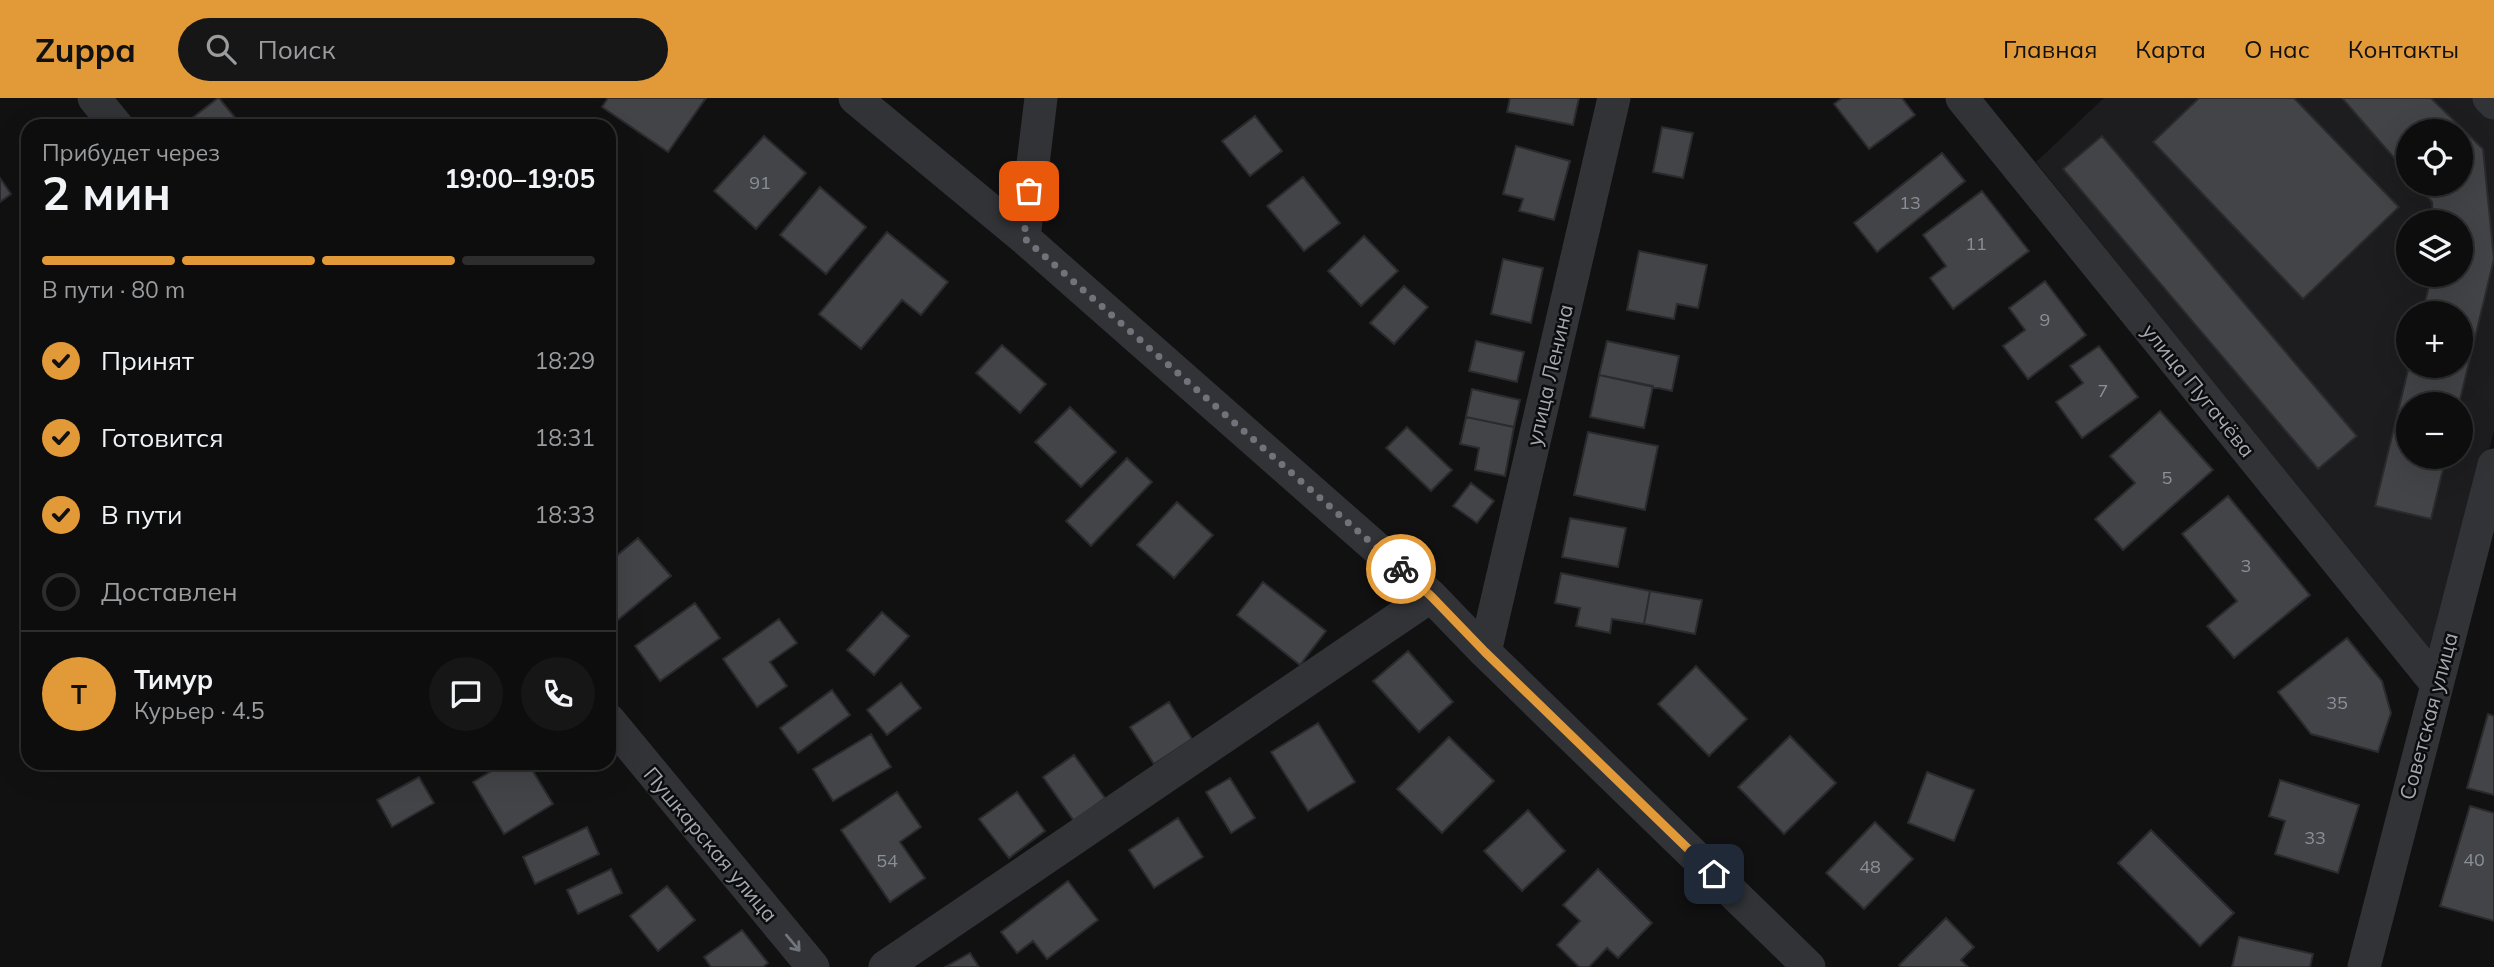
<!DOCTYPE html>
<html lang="ru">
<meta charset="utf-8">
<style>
:root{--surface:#0d0d0e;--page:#161617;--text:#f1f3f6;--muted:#9a9c9e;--line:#2d2d2e;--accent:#e29a39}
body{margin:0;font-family:Mulish,sans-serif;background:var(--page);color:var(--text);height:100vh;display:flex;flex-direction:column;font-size:26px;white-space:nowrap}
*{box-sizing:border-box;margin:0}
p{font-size:23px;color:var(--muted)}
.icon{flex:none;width:38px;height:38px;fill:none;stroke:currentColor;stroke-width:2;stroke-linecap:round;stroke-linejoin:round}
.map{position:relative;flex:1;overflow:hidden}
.side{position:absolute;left:21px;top:21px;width:595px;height:651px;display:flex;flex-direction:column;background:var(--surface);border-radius:21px;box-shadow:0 7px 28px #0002,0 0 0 2px var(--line)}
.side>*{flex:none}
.buttons{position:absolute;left:2396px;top:21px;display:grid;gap:14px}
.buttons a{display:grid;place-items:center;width:77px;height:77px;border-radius:50%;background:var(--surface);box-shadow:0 7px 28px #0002,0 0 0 2px var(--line);font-size:35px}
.pin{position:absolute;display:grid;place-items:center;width:60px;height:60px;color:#fff;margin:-30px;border-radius:14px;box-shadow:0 4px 10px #0006}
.courier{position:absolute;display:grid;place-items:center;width:70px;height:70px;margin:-35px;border:5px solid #e29a39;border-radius:50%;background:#fff;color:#222;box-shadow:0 2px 9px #0007}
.overview em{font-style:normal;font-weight:700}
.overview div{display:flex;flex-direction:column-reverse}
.overview{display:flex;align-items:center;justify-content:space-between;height:119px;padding:0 21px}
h1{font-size:46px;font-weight:700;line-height:52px}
.bar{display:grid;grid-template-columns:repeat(4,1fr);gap:10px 7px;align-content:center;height:84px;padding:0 21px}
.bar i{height:9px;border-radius:5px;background:var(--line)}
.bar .current{background:var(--accent)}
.bar p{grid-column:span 4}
.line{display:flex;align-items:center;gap:18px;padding:0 21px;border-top:2px solid var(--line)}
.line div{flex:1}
.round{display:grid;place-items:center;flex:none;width:74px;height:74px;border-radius:37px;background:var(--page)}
ol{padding:0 21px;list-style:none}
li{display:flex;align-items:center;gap:21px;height:77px}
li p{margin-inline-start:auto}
li .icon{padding:7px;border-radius:50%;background:var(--accent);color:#111;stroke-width:4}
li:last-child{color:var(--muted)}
li i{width:38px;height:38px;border:4px solid var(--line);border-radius:50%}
header{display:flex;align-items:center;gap:42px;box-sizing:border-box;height:98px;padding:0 35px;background:var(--accent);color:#111}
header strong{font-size:33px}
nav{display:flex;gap:38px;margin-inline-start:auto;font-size:24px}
.search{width:490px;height:63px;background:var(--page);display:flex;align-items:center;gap:18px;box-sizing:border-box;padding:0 24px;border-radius:38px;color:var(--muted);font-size:26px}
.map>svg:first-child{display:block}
.built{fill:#1d1d1f;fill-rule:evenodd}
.building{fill:#424448;stroke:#2b2b2e;stroke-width:2}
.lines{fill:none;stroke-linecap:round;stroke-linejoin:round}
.minor{stroke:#323337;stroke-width:33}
.oneway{stroke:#70747b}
.done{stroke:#70747a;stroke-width:7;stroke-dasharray:0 12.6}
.route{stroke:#e29a39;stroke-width:9}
.labels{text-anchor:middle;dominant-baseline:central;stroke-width:5;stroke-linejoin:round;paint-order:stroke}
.number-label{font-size:18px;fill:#8b9098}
.street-label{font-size:21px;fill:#a3a9b2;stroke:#0c0c0d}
</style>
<header>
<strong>Zuppa</strong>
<div class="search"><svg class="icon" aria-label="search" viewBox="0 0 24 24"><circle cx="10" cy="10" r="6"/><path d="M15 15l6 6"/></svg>Поиск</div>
<nav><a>Главная</a><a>Карта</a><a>О нас</a><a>Контакты</a></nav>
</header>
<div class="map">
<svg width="2494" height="869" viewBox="0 0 2494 869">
<rect width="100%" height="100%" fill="#111112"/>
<path class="built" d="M2104,0H2475L2494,20V333L2433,561L2036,64ZM2408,33H2460V86H2408ZM2408,124H2460V177H2408ZM2408,215H2460V268H2408ZM2408,306H2460V359H2408Z"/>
<path class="building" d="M218,0H219L242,28H196L191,21Z
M608,0H706L668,54L602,9Z
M1510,0H1579L1573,27L1507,14Z
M1842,0H1902L1915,17L1869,51L1834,6Z
M2199,0H2294L2399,109L2303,201L2153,44Z
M2342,0H2431L2483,51L2494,161L2459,306H2408V359H2446L2431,421L2375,408L2409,268H2460V215H2422L2432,177H2460V124H2433L2432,104L2416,86H2460V33H2408V76Z
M1255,18L1282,53L1250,78L1222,43Z
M1662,29L1693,35L1683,80L1653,74Z
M764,38L806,75L756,131L714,93Z
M2102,38L2357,338L2318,371L2063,71Z
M1516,48L1570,63L1554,122L1519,113L1523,101L1503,96Z
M1942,55L1965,83L1877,154L1854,125Z
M1303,79L1340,125L1304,153L1267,108Z
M0,80L11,96L0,104Z
M820,89L866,129L826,176L780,137Z
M1982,93L2029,153L1953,211L1930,180L1946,168L1923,137Z
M887,134L948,184L921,217L902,202L861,251L819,216Z
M1364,138L1398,173L1361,208L1328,173Z
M1639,153L1707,167L1698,210L1677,206L1674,221L1627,212Z
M1503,161L1543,170L1531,225L1491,216Z
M2045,183L2086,237L2028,281L2003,248L2025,232L2009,210Z
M1404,188L1428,209L1394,246L1370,225Z
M1476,243L1524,254L1517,284L1469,273Z
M1607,243L1679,258L1672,293L1599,277Z
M1002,247L1046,286L1020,315L976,275Z
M2099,248L2138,299L2082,340L2056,304L2083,285L2070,268Z
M1599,277L1653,288L1644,330L1590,319Z
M1472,291L1520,302L1514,329L1466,319Z
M1070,309L1116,354L1081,389L1035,344Z
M2160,313L2213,372L2123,452L2095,421L2135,385L2110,358Z
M1466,319L1514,329L1505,378L1475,372L1479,350L1460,346Z
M1407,329L1452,372L1431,393L1386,350Z
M1588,334L1658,348L1645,412L1574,397Z
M1127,360L1152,384L1091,448L1066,423Z
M1471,385L1494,403L1477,425L1453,408Z
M2228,398L2310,497L2234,560L2207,528L2237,503L2182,436Z
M1177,404L1213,437L1174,480L1137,447Z
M1570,420L1626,430L1618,469L1562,459Z
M638,440L671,478L613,526L609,521V464Z
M1561,475L1650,493L1644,526L1612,521L1610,535L1576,528L1580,510L1555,505Z
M1263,484L1326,533L1300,567L1237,517Z
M1650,493L1702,502L1695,536L1644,526Z
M695,505L720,540L660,583L635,548Z
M882,514L909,538L874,577L847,552Z
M779,521L797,545L770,564L787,588L757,609L723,561Z
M2347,540L2382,583L2391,615L2378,654L2311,636L2278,594Z
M1408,553L1453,604L1419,634L1373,583Z
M1696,568L1747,621L1709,658L1658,606Z
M901,585L921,610L887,637L867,612Z
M832,592L850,617L798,655L780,630Z
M1169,604L1192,641L1154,666L1130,629Z
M2488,616L2494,618V697L2467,690Z
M1318,625L1355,684L1308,713L1271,654Z
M871,636L891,669L833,703L813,671Z
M1790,638L1836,685L1784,736L1738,689Z
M1449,639L1494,683L1442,735L1397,691Z
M1074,657L1105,700L1074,723L1043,679Z
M505,665H528L553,706L504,736L473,684Z
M1927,674L1974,692L1954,743L1908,725Z
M419,679L434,705L392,729L377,702Z
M1230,680L1255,720L1231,735L1206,694Z
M2280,682L2359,707L2338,775L2275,756L2285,723L2269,718Z
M897,694L921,729L900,744L925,780L890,804L841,732Z
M1017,694L1045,733L1009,760L979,721Z
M2470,708L2494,715V823L2440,808Z
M1528,712L1565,753L1522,793L1484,753Z
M1178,720L1203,759L1154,790L1129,752Z
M1875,724L1913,761L1864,811L1826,775Z
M587,729L599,756L535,786L523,759Z
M2151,732L2234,815L2200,848L2118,765Z
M611,771L622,795L578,816L567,792Z
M1598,771L1652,825L1618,860L1607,850L1589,869H1579L1557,847L1580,823L1563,807Z
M1068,783L1098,822L1047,861L1033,843L1017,855L1001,834Z
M667,788L695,822L658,853L630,818Z
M1946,820L1974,849L1961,862L1968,869H1901L1899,867Z
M742,832L768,865L763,869H711L704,859Z
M2239,839L2313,856L2310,869H2232Z
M970,855L979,869H945Z"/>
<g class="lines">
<path class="minor" d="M94,0L117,28
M855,0L1024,140L1431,498L1485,554L1809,869
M1962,0L2436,585
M2489,0L2494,5
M1024,140L1041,0
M1485,554L1614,0
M609,622L813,869
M885,869L1431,498
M2364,869L2494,367"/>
</g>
<defs><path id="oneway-shaft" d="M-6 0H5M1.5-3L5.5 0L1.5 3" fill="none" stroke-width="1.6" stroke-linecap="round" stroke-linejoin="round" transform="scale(1.75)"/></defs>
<use class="oneway" href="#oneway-shaft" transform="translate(793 845) rotate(50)"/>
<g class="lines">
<path class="done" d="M1029,93L1024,140L1401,471"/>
<path class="route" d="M1401,471L1431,498L1485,554L1714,776"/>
</g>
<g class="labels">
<g class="number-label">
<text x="760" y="84">91</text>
<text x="1910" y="104">13</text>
<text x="1976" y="145">11</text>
<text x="2045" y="221">9</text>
<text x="2103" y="292">7</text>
<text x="2167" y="379">5</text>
<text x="2246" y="467">3</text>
<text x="2337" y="604">35</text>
<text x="2315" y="739">33</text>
<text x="2474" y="761">40</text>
<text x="887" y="762">54</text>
<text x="1870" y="768">48</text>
</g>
<g class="street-label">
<text transform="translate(1549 277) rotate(-77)">улица Ленина</text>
<text transform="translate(2199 292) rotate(51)">улица Пугачёва</text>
<text transform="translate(2428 618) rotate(-75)">Советская улица</text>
<text transform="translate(711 746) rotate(50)">Пушкарская улица</text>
</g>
</g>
</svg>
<div class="buttons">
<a><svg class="icon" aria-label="locate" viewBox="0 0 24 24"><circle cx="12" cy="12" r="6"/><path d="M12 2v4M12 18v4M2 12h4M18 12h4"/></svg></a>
<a><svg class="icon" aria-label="layers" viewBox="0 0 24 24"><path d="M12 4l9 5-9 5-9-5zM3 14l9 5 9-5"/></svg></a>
<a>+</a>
<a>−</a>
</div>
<div class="pin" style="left:1029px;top:93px;background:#ea580c"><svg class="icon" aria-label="bag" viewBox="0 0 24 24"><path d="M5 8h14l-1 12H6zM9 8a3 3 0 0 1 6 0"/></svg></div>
<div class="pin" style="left:1714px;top:776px;background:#1f2937"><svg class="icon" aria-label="home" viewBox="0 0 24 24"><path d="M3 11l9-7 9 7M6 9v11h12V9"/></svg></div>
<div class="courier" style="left:1401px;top:471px"><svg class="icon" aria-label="bike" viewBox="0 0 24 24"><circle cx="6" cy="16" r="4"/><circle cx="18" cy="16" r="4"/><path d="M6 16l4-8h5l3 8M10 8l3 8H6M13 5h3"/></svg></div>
<section class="side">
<div class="overview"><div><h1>2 мин</h1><p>Прибудет через</p></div><em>19:00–19:05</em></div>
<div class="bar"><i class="current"></i><i class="current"></i><i class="current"></i><i></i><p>В пути · 80 m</p></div>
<ol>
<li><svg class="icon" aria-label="check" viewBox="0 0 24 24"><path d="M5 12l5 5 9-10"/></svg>Принят<p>18:29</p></li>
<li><svg class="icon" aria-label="check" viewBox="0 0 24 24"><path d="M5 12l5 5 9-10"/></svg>Готовится<p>18:31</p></li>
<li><svg class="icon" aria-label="check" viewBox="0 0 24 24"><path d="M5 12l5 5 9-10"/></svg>В пути<p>18:33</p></li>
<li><i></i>Доставлен</li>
</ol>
<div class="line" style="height:126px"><b class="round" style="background:var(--accent);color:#111">Т</b><div><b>Тимур</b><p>Курьер · 4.5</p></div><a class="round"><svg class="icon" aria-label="chat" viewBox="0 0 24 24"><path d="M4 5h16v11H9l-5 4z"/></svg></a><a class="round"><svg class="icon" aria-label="phone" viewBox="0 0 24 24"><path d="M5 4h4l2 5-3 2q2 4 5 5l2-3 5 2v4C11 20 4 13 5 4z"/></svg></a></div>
</section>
</div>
